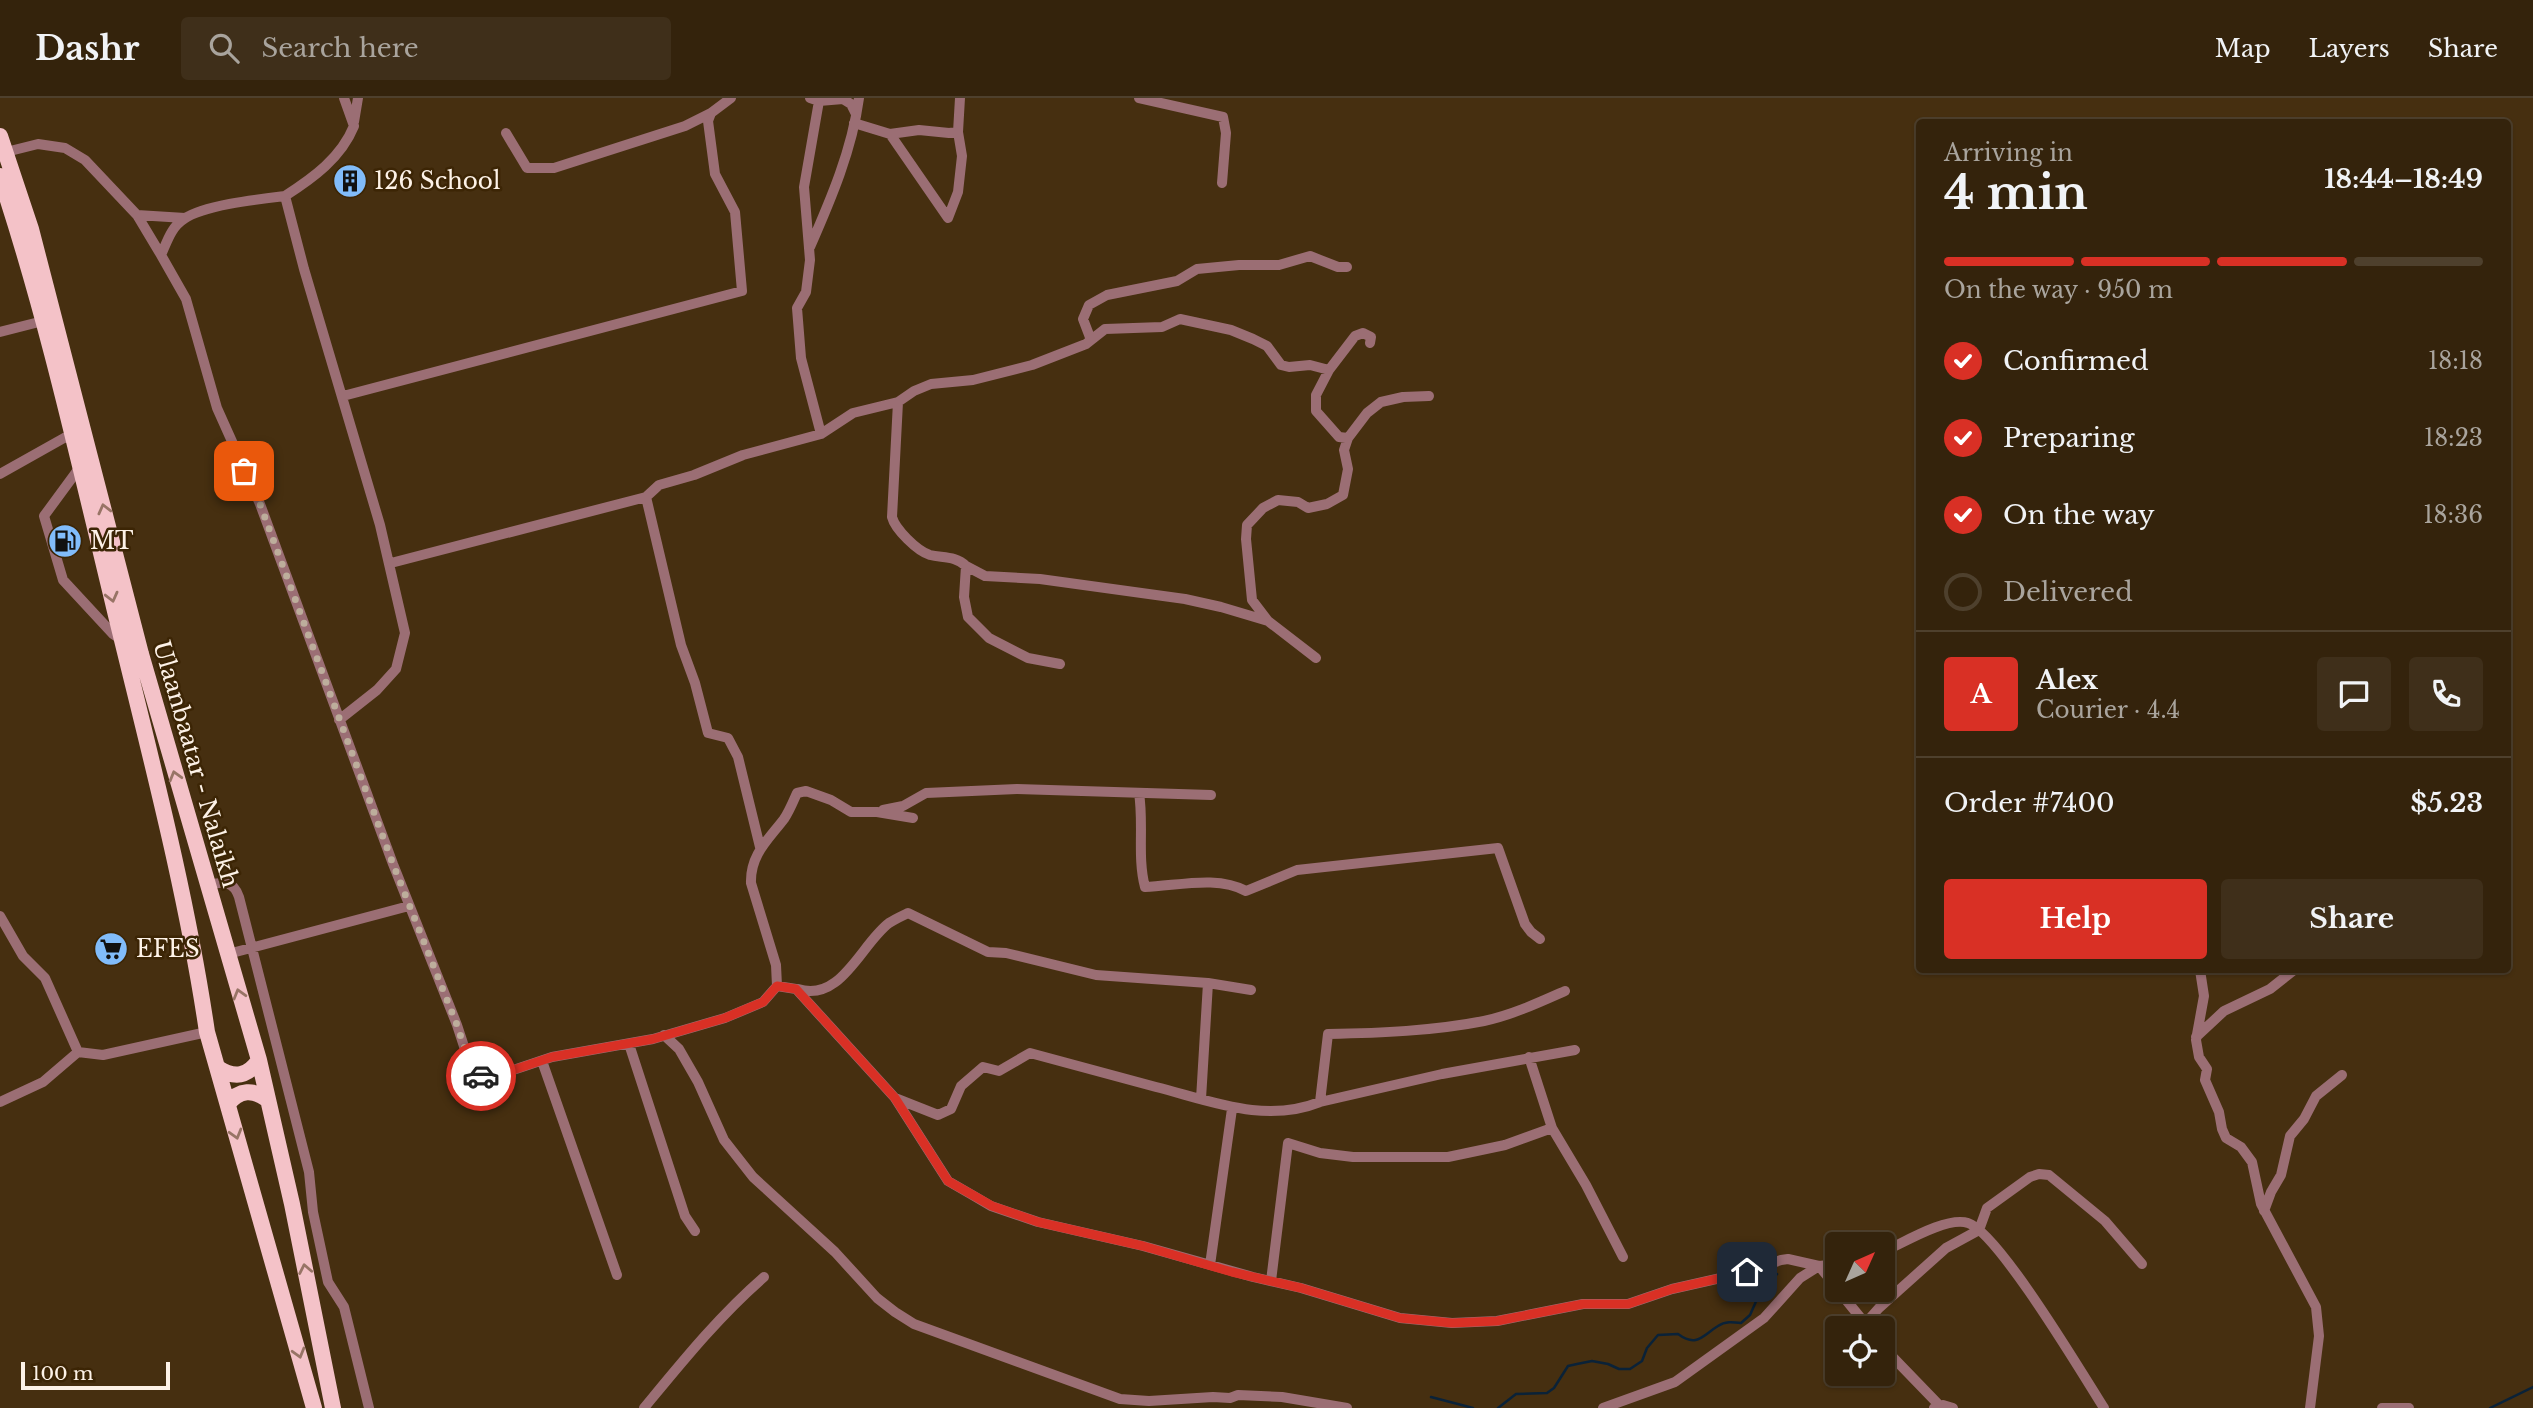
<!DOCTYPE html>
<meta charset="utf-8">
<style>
:root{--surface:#34230c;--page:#3f2f1a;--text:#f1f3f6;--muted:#a9a49d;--line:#4e402d;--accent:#d93025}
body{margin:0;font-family:"Libre Baskerville",serif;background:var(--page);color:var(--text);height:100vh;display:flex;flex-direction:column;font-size:26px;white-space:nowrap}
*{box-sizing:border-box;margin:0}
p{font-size:23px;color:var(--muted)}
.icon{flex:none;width:38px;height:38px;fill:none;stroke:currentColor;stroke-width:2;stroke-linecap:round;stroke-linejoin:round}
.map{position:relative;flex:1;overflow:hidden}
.drawer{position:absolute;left:1916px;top:21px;width:595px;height:854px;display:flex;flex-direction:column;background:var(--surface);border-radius:7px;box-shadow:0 2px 5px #0004,0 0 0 2px var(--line)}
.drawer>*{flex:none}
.needle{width:46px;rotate:45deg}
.fabs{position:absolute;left:1825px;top:1134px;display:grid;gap:14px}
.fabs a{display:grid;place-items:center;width:70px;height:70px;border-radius:7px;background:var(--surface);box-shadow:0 2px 5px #0004,0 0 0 2px var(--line);font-size:35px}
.scale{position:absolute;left:21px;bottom:18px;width:149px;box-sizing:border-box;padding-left:7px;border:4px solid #fdf2e7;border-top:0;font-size:19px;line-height:24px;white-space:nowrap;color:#fdf2e7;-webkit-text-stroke:5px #3c2505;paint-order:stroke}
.pin{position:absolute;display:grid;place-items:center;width:60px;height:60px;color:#fff;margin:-30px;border-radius:14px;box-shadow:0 4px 10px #0006}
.courier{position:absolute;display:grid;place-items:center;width:70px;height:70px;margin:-35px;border:5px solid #d93025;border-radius:50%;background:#fff;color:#222;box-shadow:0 2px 9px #0007}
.head em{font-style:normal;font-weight:800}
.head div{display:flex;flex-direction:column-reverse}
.head{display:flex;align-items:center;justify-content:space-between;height:119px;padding:0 28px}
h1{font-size:46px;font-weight:800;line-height:52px}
.bar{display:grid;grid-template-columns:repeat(4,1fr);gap:10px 7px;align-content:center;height:84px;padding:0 28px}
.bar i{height:9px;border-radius:5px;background:var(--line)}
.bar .active{background:var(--accent)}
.bar p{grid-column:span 4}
.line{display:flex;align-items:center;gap:18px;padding:0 28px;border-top:2px solid var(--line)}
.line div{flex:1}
.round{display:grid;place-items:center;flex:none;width:74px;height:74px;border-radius:7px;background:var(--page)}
ol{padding:0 28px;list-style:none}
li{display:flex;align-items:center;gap:21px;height:77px}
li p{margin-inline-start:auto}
li .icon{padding:7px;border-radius:50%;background:var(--accent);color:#fff;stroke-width:4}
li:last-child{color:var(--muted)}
li i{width:38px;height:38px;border:4px solid var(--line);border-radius:50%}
.cta{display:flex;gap:14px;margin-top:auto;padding:14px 28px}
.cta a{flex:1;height:80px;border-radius:7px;background:var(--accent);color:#fff;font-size:28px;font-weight:800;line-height:80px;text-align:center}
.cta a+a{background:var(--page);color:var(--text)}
header{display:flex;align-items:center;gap:42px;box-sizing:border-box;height:98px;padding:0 35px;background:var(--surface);border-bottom:2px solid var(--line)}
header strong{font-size:33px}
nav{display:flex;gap:38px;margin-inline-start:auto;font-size:24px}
.search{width:490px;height:63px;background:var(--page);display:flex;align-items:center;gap:18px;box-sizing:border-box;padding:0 24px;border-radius:7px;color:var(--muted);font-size:26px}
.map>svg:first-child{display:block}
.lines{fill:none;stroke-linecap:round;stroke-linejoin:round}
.stream{stroke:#0a2238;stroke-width:2.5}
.minor{stroke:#9b6e74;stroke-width:10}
.trunk{stroke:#f4c2c8;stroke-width:16}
.oneway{stroke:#987466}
.done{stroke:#bdae9c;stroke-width:7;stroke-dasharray:0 12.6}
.route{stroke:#d93025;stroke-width:9}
.labels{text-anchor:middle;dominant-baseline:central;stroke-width:5;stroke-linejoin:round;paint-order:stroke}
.poi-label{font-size:23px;fill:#fdf2e7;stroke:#3c2505;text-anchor:start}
.street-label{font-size:23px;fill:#fdf2e7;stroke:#3c2505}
</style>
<header>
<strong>Dashr</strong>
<div class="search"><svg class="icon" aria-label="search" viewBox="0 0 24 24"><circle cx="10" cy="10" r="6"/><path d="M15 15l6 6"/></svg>Search here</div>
<nav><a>Map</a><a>Layers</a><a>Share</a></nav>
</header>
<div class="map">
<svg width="2533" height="1310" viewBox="0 0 2533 1310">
<rect width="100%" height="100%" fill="#462f10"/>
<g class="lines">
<path class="stream" d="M1431,1299L1473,1310
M1498,1310L1516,1296L1547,1295L1554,1290L1568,1268L1577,1266L1592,1263L1608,1266L1619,1271H1630L1642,1263L1647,1250L1658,1237L1678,1236C1697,1250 1703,1237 1718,1228C1725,1223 1733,1224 1741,1225L1750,1217L1762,1190L1777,1176
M2490,1310L2533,1289"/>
<path class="minor" d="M810,0L819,3L804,89L810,162L806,194L797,210L801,260L821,336
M1139,0L1223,19L1226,35L1222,85
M819,3L843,1L851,6L856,16
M354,24L358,0
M854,25L890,36L919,32L949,35L958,34
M506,35L527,70H554L685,28L711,15
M890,36L948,120
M6,54L38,46L65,50L85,62L137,117L161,157
M285,98C313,80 341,60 354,28L344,0
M137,117L185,120
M948,120L958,94L962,58L958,34L960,0
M810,149C831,101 852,52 859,0
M0,234L43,223
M1091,242L1083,221L1089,207L1107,197L1177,183L1197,171L1239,167H1279L1310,158L1338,169H1347
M1329,272L1316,297V313L1339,339L1348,340
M343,298L742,193L735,114L715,76L708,23L711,15L731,0
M898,304L892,419C895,431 917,453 930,457C943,460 956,458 966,468L964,499L968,519L989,540L1028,560L1060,566
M80,369L44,418L63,482L113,536L122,542
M0,376L64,340L73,338
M646,399L681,547L695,585L708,635L728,640L738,659L760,749
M391,465L646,399L659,387L694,377L743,357L821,336L853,315L898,304L914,293L931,286L973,282L1032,267L1086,246L1105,231L1162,229L1180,221L1231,232L1253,241L1267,248L1281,267L1289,269L1310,267L1329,272L1355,238L1363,235L1371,239L1370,245
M966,468L985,478L1040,481L1185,501L1221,509L1268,523L1316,560
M1268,523L1252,502L1246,441L1247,427L1263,410L1278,402L1298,404L1308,410L1327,406L1343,397L1348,371L1344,352L1348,340L1367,315L1381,304L1403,299L1429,298
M339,622L377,592L396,571L405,535L380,427L304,171L285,98C260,101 204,107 184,121C171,129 167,144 161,157L186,201L217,310L260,406L393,766L457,927L474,979L507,974L552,959L653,941L725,920L763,904L777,888L776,867L751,785C750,757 768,742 784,721C789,714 793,704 797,695L806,693L831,702L851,714H877L913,720
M1139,695C1144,726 1137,759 1145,789C1177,788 1217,777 1246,793L1297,772L1498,750L1525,826L1531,834L1540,841
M883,712L903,708L926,695L1017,691L1211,697
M206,787C222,784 233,781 239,799L309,1074L313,1114L328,1184L344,1209L369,1310
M0,818L23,858L45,880L78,954
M228,856L409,808
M2200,872L2204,898L2196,942L2199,959L2207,971L2205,982L2219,1014L2222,1031L2226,1040L2241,1049L2252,1064L2261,1106L2316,1209L2319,1238L2310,1310
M777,888L796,891L895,1000L948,1083L974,1098L991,1108L1038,1124L1143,1148L1253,1179L1301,1190L1400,1220L1452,1225L1497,1223L1583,1206H1628L1672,1191L1747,1174L1781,1162L1788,1161L1819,1168L1838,1166
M798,891C841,905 861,846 889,825C895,821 902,818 908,815L988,854L1006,855L1096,877L1208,885
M664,937L679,951L698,984L724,1042L753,1079L835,1154L877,1200L895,1214L914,1226L1120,1301L1149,1303L1213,1299L1230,1300L1238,1297L1282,1299L1347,1310
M2196,939L2224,913L2270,891L2294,872
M629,946L685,1118L695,1133
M1529,959L1552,1030L1586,1087L1623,1159
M542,963L617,1177
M895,1000L938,1017L951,1011L961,988L983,969L999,973L1030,955C1072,966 1114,978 1156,989C1211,1003 1265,1026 1320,1004L1442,976L1575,952
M1201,1001L1208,885L1251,892
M0,1004L43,984L78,954L103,957L207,934
M1320,1004L1328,936C1380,935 1433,933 1484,923C1512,917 1538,905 1565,893
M2264,1113L2271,1094L2281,1077L2290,1038L2304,1021L2316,998L2342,977
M1883,1154C1903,1145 1947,1118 1968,1125C1998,1134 2083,1277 2104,1310
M1210,1167L1232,1011
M1819,1168L1838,1191
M1271,1183L1288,1045L1320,1055L1353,1059H1448L1505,1047L1552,1030
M1838,1192L1868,1229
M1869,1230L1871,1219L1879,1210L1946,1150L1979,1132L1987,1110L2030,1079L2039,1076L2049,1077L2105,1123L2142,1166
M1883,1249L1940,1308
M644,1310C682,1264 719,1218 764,1179
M1603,1310L1675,1284L1764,1220L1800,1180L1819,1168
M1934,1310L1943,1307L1953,1310
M2382,1310H2409"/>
<path class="trunk" d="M0,38L31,131L141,556L259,962L292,1106L333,1310
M0,78C47,219 79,365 114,509C148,650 186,791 207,934L314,1310
M218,970C235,981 248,978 259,962
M228,1006C239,991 254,991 268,1002"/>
</g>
<defs><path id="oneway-chevron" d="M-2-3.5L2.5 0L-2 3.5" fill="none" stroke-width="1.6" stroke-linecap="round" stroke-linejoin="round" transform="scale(1.75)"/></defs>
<g class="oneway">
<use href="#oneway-chevron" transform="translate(104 411) rotate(-104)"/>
<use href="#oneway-chevron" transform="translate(112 499) rotate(76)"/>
<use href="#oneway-chevron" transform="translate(175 678) rotate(-106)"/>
<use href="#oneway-chevron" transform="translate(239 896) rotate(-106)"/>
<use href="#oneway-chevron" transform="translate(236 1036) rotate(74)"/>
<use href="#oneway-chevron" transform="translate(305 1171) rotate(-101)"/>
<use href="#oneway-chevron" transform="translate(299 1255) rotate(74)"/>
</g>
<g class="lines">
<path class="done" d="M244,373L260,406L393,766L457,927L474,979L481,978"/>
<path class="route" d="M481,978L507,974L552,959L653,941L725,920L763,904L777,888L796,891L895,1000L948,1083L992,1108L1038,1124L1143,1148L1232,1174L1301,1190L1400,1220L1452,1225L1497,1223L1583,1206H1628L1672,1191L1747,1174"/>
</g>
<defs>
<g id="building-disc" transform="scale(1.75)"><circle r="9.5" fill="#81bcfa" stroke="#3c2505"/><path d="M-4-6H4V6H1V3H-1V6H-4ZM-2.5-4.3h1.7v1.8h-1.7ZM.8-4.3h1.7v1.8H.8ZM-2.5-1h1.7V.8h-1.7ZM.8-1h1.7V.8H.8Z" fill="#111"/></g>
<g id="fuel-disc" transform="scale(1.75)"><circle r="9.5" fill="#81bcfa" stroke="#3c2505"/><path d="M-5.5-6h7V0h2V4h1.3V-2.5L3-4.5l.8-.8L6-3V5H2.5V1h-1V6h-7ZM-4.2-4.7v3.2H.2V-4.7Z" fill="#111"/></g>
<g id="supermarket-disc" transform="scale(1.75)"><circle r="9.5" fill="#81bcfa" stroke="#3c2505"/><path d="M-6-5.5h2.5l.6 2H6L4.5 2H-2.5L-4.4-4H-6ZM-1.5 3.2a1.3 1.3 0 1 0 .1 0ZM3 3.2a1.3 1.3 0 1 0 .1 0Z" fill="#111"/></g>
</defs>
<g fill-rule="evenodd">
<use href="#building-disc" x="350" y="83"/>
<use href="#fuel-disc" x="65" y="443"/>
<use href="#supermarket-disc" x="111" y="851"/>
</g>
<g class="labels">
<g class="poi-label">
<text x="374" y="83">126 School</text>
<text x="90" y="443">MT</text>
<text x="136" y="851">EFES</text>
</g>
<g class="street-label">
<text transform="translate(196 666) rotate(74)">Ulaanbaatar - Nalaikh</text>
</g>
</g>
</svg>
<div class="fabs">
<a><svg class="needle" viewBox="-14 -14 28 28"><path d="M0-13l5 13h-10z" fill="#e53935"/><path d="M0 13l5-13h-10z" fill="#a9a49d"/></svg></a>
<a><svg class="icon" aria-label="locate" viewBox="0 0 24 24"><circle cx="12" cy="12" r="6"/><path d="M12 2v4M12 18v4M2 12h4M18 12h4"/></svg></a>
</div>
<div class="scale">100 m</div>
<div class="pin" style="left:244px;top:373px;background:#ea580c"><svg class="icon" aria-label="bag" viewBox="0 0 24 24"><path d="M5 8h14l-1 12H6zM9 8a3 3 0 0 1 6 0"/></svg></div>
<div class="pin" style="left:1747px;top:1174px;background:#1f2937"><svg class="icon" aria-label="home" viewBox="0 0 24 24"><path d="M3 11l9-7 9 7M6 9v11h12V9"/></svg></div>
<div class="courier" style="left:481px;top:978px"><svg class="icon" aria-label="car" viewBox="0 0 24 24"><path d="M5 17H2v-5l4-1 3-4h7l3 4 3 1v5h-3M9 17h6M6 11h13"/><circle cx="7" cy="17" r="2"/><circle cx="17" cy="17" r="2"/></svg></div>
<section class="drawer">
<div class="head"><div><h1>4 min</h1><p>Arriving in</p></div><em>18:44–18:49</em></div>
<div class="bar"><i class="active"></i><i class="active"></i><i class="active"></i><i></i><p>On the way · 950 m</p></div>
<ol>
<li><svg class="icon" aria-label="check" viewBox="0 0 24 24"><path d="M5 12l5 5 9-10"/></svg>Confirmed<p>18:18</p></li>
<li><svg class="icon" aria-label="check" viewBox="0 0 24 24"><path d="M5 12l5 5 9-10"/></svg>Preparing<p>18:23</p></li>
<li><svg class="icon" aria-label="check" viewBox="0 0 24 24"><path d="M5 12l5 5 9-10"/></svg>On the way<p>18:36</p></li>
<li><i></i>Delivered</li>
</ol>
<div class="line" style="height:126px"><b class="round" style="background:var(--accent);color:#fff">A</b><div><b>Alex</b><p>Courier · 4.4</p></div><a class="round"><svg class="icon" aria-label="chat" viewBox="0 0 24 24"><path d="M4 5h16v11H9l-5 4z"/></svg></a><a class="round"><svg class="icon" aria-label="phone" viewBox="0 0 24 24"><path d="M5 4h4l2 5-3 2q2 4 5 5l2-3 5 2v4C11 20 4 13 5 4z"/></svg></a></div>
<div class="line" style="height:91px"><div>Order #7400</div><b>$5.23</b></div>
<div class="cta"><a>Help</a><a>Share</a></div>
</section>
</div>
